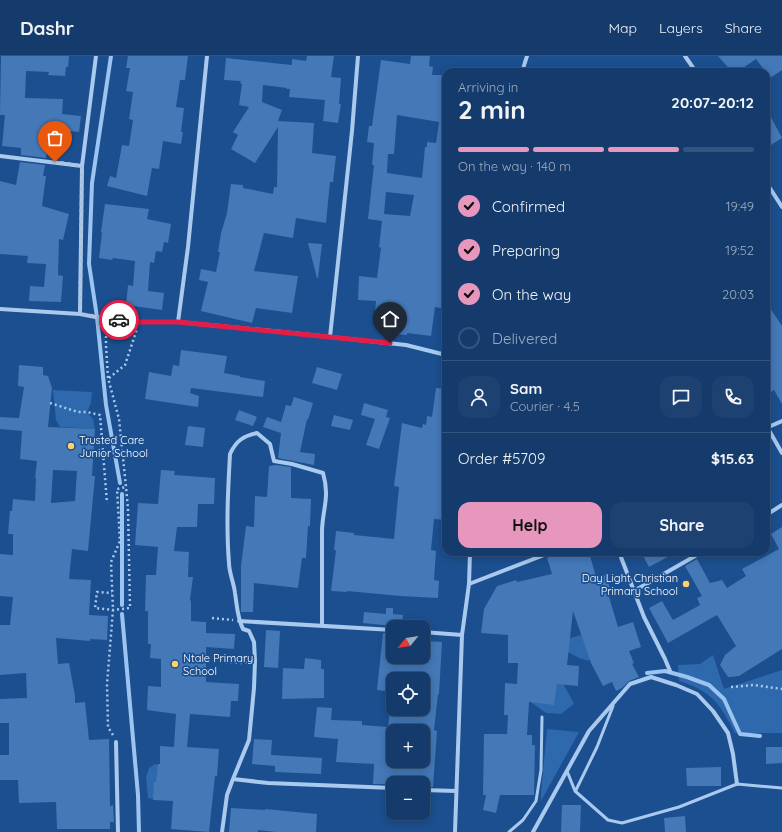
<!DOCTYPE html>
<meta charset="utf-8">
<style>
:root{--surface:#143b6b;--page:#1d4271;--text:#f1f3f6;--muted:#9dadc1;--line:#33557e;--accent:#e797bd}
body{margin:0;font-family:Quicksand,sans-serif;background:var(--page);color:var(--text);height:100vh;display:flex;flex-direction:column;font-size:15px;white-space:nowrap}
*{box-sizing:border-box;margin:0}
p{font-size:13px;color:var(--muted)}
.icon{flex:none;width:22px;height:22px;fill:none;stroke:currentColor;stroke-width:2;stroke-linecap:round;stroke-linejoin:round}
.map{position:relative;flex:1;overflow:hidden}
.drawer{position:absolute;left:442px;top:12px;width:328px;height:488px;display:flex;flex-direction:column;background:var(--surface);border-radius:12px;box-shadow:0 2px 10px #0003,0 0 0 1px var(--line)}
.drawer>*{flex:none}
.needle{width:26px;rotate:240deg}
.controls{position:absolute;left:386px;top:564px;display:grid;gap:8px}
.controls a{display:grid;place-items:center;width:44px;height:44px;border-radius:8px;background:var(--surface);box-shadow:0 2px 10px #0003,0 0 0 1px var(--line);font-size:20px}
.pin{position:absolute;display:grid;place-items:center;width:34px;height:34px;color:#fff;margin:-41px -17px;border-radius:50% 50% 50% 0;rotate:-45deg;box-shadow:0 0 4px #0007}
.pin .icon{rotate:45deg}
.courier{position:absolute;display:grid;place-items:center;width:40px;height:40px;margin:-20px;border:3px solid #e11d48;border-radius:50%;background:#fff;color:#222;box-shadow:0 1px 5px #0007}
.head em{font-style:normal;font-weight:700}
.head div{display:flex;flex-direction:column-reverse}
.head{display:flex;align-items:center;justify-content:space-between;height:68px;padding:0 16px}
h1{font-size:26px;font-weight:700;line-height:30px}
.bar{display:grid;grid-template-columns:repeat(4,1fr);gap:6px 4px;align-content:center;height:48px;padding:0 16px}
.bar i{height:5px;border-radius:3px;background:var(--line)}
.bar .current{background:var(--accent)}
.bar p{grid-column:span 4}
.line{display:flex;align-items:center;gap:10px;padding:0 16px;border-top:1px solid var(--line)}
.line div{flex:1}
.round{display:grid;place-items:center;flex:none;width:42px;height:42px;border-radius:12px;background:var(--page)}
ol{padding:0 16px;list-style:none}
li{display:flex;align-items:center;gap:12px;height:44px}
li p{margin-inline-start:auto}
li .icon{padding:4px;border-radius:50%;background:var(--accent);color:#111;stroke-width:4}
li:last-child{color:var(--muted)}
li i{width:22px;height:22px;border:2px solid var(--line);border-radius:50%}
.action{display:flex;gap:8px;margin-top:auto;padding:8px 16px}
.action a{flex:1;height:46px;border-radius:12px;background:var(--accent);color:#111;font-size:16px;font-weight:700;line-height:46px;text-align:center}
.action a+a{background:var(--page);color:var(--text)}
header{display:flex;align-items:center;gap:24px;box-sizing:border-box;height:56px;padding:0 20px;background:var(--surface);border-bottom:1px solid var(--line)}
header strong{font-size:19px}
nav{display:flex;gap:22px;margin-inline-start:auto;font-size:14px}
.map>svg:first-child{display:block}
.green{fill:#2e69ad}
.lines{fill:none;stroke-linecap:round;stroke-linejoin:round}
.stream{stroke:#9cc4f0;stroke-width:4}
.building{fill:#4478b7;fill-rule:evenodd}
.path{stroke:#a9c9ee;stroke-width:2.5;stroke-dasharray:2 3;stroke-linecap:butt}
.lane{stroke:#a9c9ee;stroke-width:3}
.street{stroke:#a9c9ee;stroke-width:4}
.done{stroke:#afc1d8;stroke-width:4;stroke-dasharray:0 7.2}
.route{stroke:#e11d48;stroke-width:5}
.poi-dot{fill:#ffd166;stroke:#1b4f8f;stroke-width:1.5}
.labels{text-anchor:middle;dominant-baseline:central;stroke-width:3.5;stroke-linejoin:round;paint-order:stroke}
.poi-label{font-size:11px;fill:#fff;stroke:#1b4f8f;text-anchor:start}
</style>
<header>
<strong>Dashr</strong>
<nav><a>Map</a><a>Layers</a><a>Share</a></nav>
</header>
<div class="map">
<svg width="782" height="776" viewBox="0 0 782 776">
<rect width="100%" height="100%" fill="#1b4f8f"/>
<path class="green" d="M53,334L92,336L91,347L87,356L93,363L95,373L60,371L56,364Z
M581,579L588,585L592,597L589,605L579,602L566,595L565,588L570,582Z
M713,599L724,633L782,614V677H735C720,648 712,635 679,625L678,609L700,608Z
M539,626L563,627L574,648L561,658L546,657L532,647Z
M547,673L579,676L541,745V737Z
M155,708L164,710L169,737L158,744L148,742L146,721L149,712Z"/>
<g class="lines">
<path class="stream" d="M111,0L92,127L89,208L97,261L106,349L120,427
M122,438V549
M122,558L138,739L139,776
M647,617L665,615L687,621L709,629L724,643L740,678L760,680"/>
</g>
<path class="building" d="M1,0H69L68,11H66L65,20L48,19L49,16L26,15L25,42L63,43L62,58L81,60L79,76L49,73L46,102L21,99V92L2,90L5,59H0Z
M128,0H188L185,24H180L176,51L184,52L181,76H183L181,88L163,85L159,113L152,112L147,140L107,130L110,120L116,122L122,89L129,90L133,64L129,63L133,36L126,35L130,12H126Z
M307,0H334L331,21L341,22L339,48H341L338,67L323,65L325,44L289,41L290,33H286L287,32L263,29L262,46L282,54L278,65L314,67L312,97L336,100L333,126H330L326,167L296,162L293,182L264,177L254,215L298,220L292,257L256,252L252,267L201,255L208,226L199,224L201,213L216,216L220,196H218L221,177L227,157L231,128L243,129V132L273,138L274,131H277L278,71L255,107L231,93L238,79L233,76L249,51L239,49L242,28L240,27L241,25L224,24L226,2L292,9V3L306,5Z
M411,0H430L429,10L433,11L432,19H446V209L443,230H446V253L435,251L431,280L407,277V279L380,277L381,266H374L376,245L358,244L359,220L377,222L381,192L379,191L382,165L368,163L374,109H372L374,87L367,86L369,70H372L381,4L410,8ZM397,59L439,66L436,87L427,86V91H425L422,122L387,117L388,98H394ZM386,136L414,139L410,160L384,158Z
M718,0H782V14L770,22L756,3L737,16H732Z
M766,52L782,82L771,89L766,79Z
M20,106L45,109L43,120H46L42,150L69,158L63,184L59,183L58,219L63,220L61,246L29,245L30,230L44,231L46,208L27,207L28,200L0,198V125L16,129Z
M105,148L149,153L147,163L171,168L168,187L164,186L162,196L156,195L154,207L150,206L148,235L164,237L162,254L126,249L128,229L133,230L135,205L113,202L112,204L99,202L102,177L101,176Z
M308,187L322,188L318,222H317Z
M766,246L782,270V348L774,334L766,339Z
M181,294L227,300L224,317L240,320V321L265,325L263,341L191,332L190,337L199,340L198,351L145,343L149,316L171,320L173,309L179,310Z
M19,309L43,311V319L48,320L52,332L48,371L95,373L92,420H95L88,495L72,493L69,523L91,524L89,559L108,560L107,584L90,583V585L56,582L58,608L69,607L75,640V647L85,646L89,684L109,683L110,750L113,749L114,766H110V773H57L56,746L19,747L18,724H0V699H9V667H0V643L27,642L26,617L0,619V569H10L13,541L0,540V498L13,499V478H8L10,455H12L13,443L35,445L36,422H35L37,405L20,403L22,375L0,373V361L19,362L24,331L18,330ZM53,414L77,415L75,445L51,447Z
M317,311L342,318L337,334L312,327Z
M436,332L446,333V464L434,463L431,494L436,495L434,524L439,525L438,542L400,540L347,535V536L331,535L336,494H334L336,475L354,477V479L394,483L399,431L394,430L402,367L422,372L423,368L426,369L427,360L432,361Z
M294,341L313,347L308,364L307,363L300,396L315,398L314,409L278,402L281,377L263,371L267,361L281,366L286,349L291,350Z
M364,347L388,354L386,361L390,362L379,393L366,389L375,363L361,359Z
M239,354L257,361L253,370L235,364Z
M334,359L353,364L350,374L331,370Z
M188,370L205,372L203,391L185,389Z
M276,409L291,411V442L311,443L310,470H308L306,502H302L298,532L254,527L253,556H241V510L246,470L254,471L255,440L267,441L269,410Z
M161,414L175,415L174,419L215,422L214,448H198L197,471H177L174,495L189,496L188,521H193L190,544L191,545V565L206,566V577L235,578L234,593L206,591V626L239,628L238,645H231L230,661L190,658L187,691L219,693L217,720H215L209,776L171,773L173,745L153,744L154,726H156L158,708H160V690L174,691L176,658L147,654L148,630L161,631V603L150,602L151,588H148V555H145L146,519H156L158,491L135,489L138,447L158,448Z
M782,471V593L739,620L731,621H728L720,609L725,599L736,590L717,559L668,587L649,552L662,545L673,564L700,549L697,542L702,540L685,510L697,503L710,527L722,524L727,532L746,520L742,513L779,493L771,478Z
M555,496H563L564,500L578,496H589L596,521L606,519L610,533L607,534L618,571L633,566L641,591L629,595L634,607L632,608L639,621L629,625L622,632L616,635L612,626L603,630L591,607L573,555L567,609L579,610L578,630L557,628L554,649L529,646L527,679H532V689H535L534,739H500L496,757L483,754L486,739H483L484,678H507L508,659H504L505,627L517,628L518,607H508V579L481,577L484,553L497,530L516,524L517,526L552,518L547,502L554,499Z
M641,496H677L649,511Z
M386,552H393V558L403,559L402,569L393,568V570L363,567L364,556L386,558Z
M266,574L280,575L278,612L264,611Z
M383,577H393V601H423L425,585L442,586L439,638H438L434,674L437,675L433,731H423V727H393V728H373L374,708L336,706L338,683L314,681L317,651L332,652L331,664L362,665V669L388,671L390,653H423V618L393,615V636L377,634ZM393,675H423V705H393Z
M305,602L321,604V613H324V642L282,643L283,612L304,613Z
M254,683L272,684L271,699L322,702L321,718L275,716V710L252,708Z
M766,691H782V707L766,708Z
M721,711V730H687L686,712Z
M562,749H581L580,776H561Z
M231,752L265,754V753L317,758L316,776H276L258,774V776H229Z
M685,760L686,776H665L664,762Z"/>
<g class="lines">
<path class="path" d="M106,270V290L108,322L119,363L126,431L128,453L130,552L113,554L95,552L97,536L112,537
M109,322L125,309L137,273
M50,347L78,356H87L100,359L107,447
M212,562L233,564
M225,606L239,607L248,606
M731,631L754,629L782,633
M113,679L108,671L107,628L113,554L111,506L120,485L117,433L126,431"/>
<path class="lane" d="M567,715L575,735L608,764L622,767L679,751L737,728L782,732
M576,734L597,691L613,650
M509,776L523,764L536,745L541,714L542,661"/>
<path class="street" d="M685,0L696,16
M522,16L527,0
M0,100L82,110
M766,126L782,151
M0,253L80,258L106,263L140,266H178L273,275L406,289L446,299
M80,258L82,110L96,0
M178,266L188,191L207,0
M330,281L352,75L358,0
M766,369L782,397
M766,372L782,365
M766,459L782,449
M619,496L644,561L665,603L670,615
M469,528L552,496
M634,535L702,496
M239,565L393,574
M322,570C322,538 322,506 322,474C323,451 330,441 323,417L292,408L274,405L270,388L257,377C243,380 236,385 230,398C228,434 226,470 229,507C229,517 234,527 235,537C237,549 237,561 243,573L249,575L254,586L255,605L254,632L249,684L233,723L268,727L393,732
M423,576L462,579
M116,686L118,776
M423,734L456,735
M222,776L227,739L233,723
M455,776L462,579L469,528L470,496
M533,776L589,675L630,628L651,621L676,629L697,638L713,655L728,677L733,698L737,728"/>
</g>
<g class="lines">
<path class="done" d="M55,106L82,110L80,258L119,264"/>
<path class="route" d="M119,264L140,266H178L390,287"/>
</g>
<g class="poi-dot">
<circle cx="71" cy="390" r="4"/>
<circle cx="686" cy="528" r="4"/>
<circle cx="175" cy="608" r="4"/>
</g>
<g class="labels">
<g class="poi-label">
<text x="79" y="384">Trusted Care<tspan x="79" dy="13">Junior School</tspan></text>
<text x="678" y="522" text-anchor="end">Day Light Christian<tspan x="678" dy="13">Primary School</tspan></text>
<text x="183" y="602">Ntale Primary<tspan x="183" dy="13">School</tspan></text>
</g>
</g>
</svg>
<div class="controls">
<a><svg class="needle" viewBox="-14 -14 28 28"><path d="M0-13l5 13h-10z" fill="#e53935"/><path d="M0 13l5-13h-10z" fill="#9dadc1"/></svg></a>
<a><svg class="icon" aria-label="locate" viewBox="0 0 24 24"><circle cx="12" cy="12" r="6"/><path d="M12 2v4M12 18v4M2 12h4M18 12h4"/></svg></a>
<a>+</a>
<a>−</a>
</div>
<div class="pin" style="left:55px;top:106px;background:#ea580c"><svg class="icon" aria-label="bag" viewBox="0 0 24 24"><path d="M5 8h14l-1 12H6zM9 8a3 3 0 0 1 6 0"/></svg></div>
<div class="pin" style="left:390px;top:287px;background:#1f2937"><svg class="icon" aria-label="home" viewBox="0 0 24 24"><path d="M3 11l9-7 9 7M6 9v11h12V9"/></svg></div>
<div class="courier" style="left:119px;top:264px"><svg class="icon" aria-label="car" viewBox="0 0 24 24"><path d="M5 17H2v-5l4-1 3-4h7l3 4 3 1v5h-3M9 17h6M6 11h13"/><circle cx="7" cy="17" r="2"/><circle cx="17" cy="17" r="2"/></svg></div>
<section class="drawer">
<div class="head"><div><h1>2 min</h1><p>Arriving in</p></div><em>20:07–20:12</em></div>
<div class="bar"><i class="current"></i><i class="current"></i><i class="current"></i><i></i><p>On the way · 140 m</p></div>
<ol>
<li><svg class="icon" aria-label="check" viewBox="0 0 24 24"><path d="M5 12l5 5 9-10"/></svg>Confirmed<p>19:49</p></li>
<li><svg class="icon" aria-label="check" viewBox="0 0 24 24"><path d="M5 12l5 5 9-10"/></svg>Preparing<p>19:52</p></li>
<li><svg class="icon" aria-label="check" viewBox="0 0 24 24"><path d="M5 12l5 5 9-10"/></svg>On the way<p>20:03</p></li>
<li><i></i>Delivered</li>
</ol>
<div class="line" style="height:72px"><a class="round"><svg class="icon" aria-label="person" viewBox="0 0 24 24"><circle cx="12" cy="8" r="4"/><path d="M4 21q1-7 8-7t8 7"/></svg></a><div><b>Sam</b><p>Courier · 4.5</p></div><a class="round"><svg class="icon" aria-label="chat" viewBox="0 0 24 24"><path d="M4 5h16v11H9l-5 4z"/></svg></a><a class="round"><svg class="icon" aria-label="phone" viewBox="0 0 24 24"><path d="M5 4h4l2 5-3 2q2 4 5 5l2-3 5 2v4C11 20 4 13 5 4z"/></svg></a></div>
<div class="line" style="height:52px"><div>Order #5709</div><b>$15.63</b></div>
<div class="action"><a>Help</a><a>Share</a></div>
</section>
</div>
